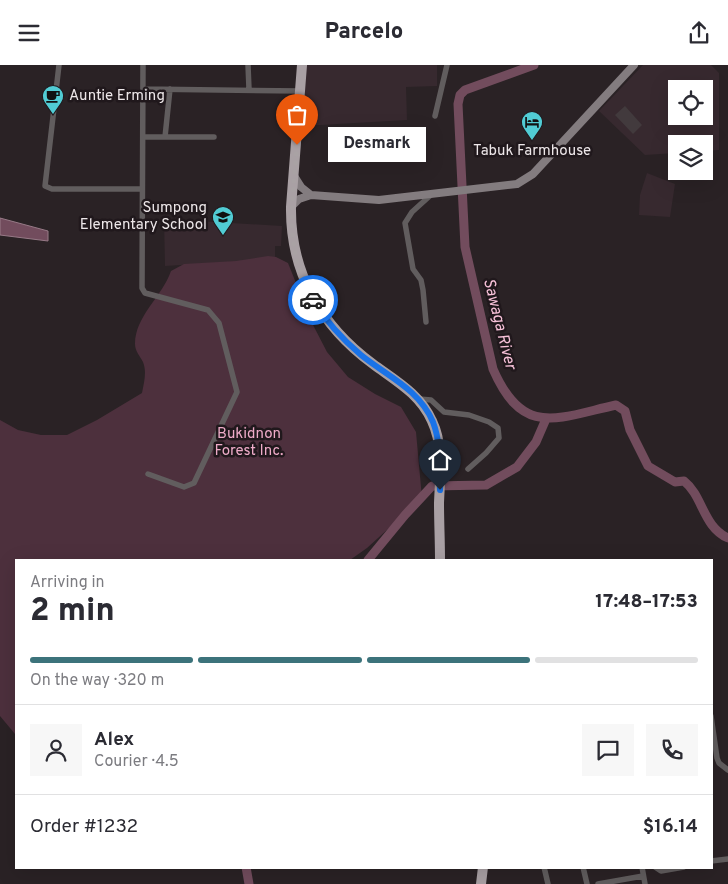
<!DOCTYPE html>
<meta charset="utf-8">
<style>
:root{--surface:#fff;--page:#f7f7f7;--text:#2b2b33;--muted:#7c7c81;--line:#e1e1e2;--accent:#3c737b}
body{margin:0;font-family:Overpass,sans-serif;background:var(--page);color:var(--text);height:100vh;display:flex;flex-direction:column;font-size:19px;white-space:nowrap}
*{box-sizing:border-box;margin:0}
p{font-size:16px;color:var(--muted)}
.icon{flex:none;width:28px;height:28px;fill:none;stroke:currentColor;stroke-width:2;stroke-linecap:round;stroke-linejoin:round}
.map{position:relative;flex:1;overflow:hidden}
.drawer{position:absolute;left:15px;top:494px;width:698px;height:310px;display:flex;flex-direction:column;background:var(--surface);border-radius:0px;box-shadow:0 5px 20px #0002}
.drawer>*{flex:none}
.buttons{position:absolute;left:668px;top:15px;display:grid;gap:10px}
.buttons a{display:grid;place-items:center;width:45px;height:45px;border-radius:0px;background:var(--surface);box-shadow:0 5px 20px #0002;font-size:25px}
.pin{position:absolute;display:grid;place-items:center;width:42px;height:42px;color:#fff;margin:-51px -21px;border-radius:50% 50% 50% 0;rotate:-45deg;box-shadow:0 0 5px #0007}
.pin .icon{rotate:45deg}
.courier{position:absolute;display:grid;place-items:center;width:50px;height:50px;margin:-25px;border:4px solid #1a73e8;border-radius:50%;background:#fff;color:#222;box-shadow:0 1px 6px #0007}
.bubble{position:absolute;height:35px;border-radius:0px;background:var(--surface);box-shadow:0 5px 20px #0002;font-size:16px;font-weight:800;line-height:35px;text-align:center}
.overview em{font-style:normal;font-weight:800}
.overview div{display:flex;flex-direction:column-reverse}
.overview{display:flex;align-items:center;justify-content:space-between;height:85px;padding:0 15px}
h1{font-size:32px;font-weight:800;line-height:38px}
.bar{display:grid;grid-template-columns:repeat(4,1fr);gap:8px 5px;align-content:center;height:60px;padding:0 15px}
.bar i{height:6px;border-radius:4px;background:var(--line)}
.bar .current{background:var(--accent)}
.bar p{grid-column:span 4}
.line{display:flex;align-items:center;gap:12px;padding:0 15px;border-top:1px solid var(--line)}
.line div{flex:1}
.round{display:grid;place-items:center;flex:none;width:52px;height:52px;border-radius:0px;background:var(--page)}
header{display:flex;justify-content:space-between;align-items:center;height:65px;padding:0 15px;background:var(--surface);font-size:22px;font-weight:800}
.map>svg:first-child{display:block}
.built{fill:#37292f;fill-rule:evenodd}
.green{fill:#4d303d}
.water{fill:#724c5d;stroke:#977a87}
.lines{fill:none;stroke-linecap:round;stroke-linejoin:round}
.river{stroke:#724c5d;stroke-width:9}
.building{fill:#423a3d}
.minor{stroke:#615d5e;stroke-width:5.5}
.secondary{stroke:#837c7f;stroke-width:8}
.trunk{stroke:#a9a0a4;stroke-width:10}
.done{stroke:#a9a2a4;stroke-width:5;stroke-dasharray:0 9}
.route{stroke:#1a73e8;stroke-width:6}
.labels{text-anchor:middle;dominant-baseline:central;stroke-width:5;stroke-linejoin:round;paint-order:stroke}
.poi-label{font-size:15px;fill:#ede7e9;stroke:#20181c;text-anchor:start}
.park-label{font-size:15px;fill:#eeabc8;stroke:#20181c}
.water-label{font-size:16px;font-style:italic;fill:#f7c1d8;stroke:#20181c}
</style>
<header><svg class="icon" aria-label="menu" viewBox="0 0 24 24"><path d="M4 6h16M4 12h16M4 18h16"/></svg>Parcelo<svg class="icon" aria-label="share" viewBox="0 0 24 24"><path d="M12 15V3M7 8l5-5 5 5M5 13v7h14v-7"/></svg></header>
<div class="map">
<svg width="728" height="819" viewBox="0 0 728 819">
<rect width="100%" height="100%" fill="#2a2225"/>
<path class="built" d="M306,0H437V21L406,22L407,55L303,61Z
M643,0H711L719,8V85L704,86V79H676V88L645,90L599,46ZM676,24H704V51H676Z
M647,108L675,119L670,152L639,150L640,130Z
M164,154L282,161L281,181H275V194L165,201Z"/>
<path class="green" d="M268,191L276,192L288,198L312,258L327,287L348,312L375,329L401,342L416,367L422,433L367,483L350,495H16L15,669L0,651V355L18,365L41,370H67L97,355L142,328C144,318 147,307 143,297C140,291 135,286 135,279C135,251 162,232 171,206L184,199L236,196Z"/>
<path class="water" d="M0,153L48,166V176L0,170Z"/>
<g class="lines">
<path class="river" d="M534,0L465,25L460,30L458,39L465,182L493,304C523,373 557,353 616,340L625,346L630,365L648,401L675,417L684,416C703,431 703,462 728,473
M368,495L405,450L432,421L486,420L517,402L536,377L546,354
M246,802L249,819"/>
</g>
<path class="building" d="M625,41L642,60L633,69L615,50Z"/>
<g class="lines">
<path class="minor" d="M59,0L45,121L52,124H141
M143,0L142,223L145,228L208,245L219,258L237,327L194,418L184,422L148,409
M248,0L249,24
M143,24L301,26
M435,51L447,0
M144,72H214
M165,72L170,24
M426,257L423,225L421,215L413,204L405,158L412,147L433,128
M419,334L431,335L444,347L469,350L489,357L498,363L499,373L486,388L468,404
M711,651L717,693L719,698L728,705
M711,796L728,794
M544,802L548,819
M583,802L587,819
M642,802L645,819
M655,802L661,806L684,802
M598,819L643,811"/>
<path class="secondary" d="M294,111L301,122L311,130
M291,142L299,134L311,130L379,135L517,119L533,109L634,0"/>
<path class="trunk" d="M302,0L291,142C290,207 321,261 373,299C396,316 420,329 432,356C444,381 440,411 439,438C439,457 440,476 440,495
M481,819L483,802"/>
</g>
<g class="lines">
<path class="done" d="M297,80C293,134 283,186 313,235"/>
<path class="route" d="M313,235C326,256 342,274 361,290C387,311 419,324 433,357C441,378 441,403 440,425"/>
</g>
<defs>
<g id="cafe-pin" transform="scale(1.125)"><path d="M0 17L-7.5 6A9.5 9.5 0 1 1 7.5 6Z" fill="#51ccd4" stroke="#20181c"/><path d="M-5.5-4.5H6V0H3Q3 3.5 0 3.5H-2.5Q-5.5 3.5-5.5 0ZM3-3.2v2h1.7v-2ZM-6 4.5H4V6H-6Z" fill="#111"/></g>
<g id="hotel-pin" transform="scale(1.125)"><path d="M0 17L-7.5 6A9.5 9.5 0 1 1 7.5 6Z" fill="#51ccd4" stroke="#20181c"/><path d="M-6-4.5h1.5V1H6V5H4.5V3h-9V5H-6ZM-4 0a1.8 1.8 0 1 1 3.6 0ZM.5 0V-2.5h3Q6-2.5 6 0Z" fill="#111"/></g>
<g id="school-pin" transform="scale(1.125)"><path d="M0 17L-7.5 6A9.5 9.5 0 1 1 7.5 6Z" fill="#51ccd4" stroke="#20181c"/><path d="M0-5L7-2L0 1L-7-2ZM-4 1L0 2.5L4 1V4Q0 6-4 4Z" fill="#111"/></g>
</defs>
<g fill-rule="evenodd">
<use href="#cafe-pin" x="53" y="31"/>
<use href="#hotel-pin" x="532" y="57"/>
<use href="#school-pin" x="223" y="152"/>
</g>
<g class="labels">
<g class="poi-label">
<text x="69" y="31">Auntie Erming</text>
<text x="532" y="86" text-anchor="middle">Tabuk Farmhouse</text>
<text x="207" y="143" text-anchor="end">Sumpong<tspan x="207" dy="17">Elementary School</tspan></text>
</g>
<g class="park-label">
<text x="249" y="369">Bukidnon<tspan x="249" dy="17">Forest Inc.</tspan></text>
</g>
<g class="water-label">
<text transform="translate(499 259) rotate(76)">Sawaga River</text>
</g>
</g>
</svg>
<div class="buttons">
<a><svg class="icon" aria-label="locate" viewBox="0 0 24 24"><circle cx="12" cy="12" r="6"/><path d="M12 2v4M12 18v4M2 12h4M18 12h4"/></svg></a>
<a><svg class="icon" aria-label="layers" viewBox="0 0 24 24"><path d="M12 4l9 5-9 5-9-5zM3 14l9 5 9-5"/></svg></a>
</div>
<div class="pin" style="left:297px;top:80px;background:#ea580c"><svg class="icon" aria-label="bag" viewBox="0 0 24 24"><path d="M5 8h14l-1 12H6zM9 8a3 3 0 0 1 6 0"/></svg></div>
<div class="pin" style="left:440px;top:425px;background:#1f2937"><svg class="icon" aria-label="home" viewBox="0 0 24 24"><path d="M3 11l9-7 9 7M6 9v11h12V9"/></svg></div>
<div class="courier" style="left:313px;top:235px"><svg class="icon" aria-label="car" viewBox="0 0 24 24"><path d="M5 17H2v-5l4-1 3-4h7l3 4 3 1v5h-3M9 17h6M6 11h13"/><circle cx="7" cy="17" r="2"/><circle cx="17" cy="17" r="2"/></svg></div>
<div class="bubble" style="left:328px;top:62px;width:98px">Desmark</div>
<section class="drawer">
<div class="overview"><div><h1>2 min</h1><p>Arriving in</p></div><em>17:48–17:53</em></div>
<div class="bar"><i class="current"></i><i class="current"></i><i class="current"></i><i></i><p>On the way · 320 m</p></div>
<div class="line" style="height:90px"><a class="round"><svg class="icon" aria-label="person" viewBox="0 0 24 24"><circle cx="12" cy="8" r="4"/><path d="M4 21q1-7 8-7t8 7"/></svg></a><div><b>Alex</b><p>Courier · 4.5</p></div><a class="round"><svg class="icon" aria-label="chat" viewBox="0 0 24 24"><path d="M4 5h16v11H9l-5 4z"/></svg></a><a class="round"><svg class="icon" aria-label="phone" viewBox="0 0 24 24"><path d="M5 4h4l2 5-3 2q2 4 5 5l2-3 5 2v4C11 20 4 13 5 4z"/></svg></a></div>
<div class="line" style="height:65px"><div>Order #1232</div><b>$16.14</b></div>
</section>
</div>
